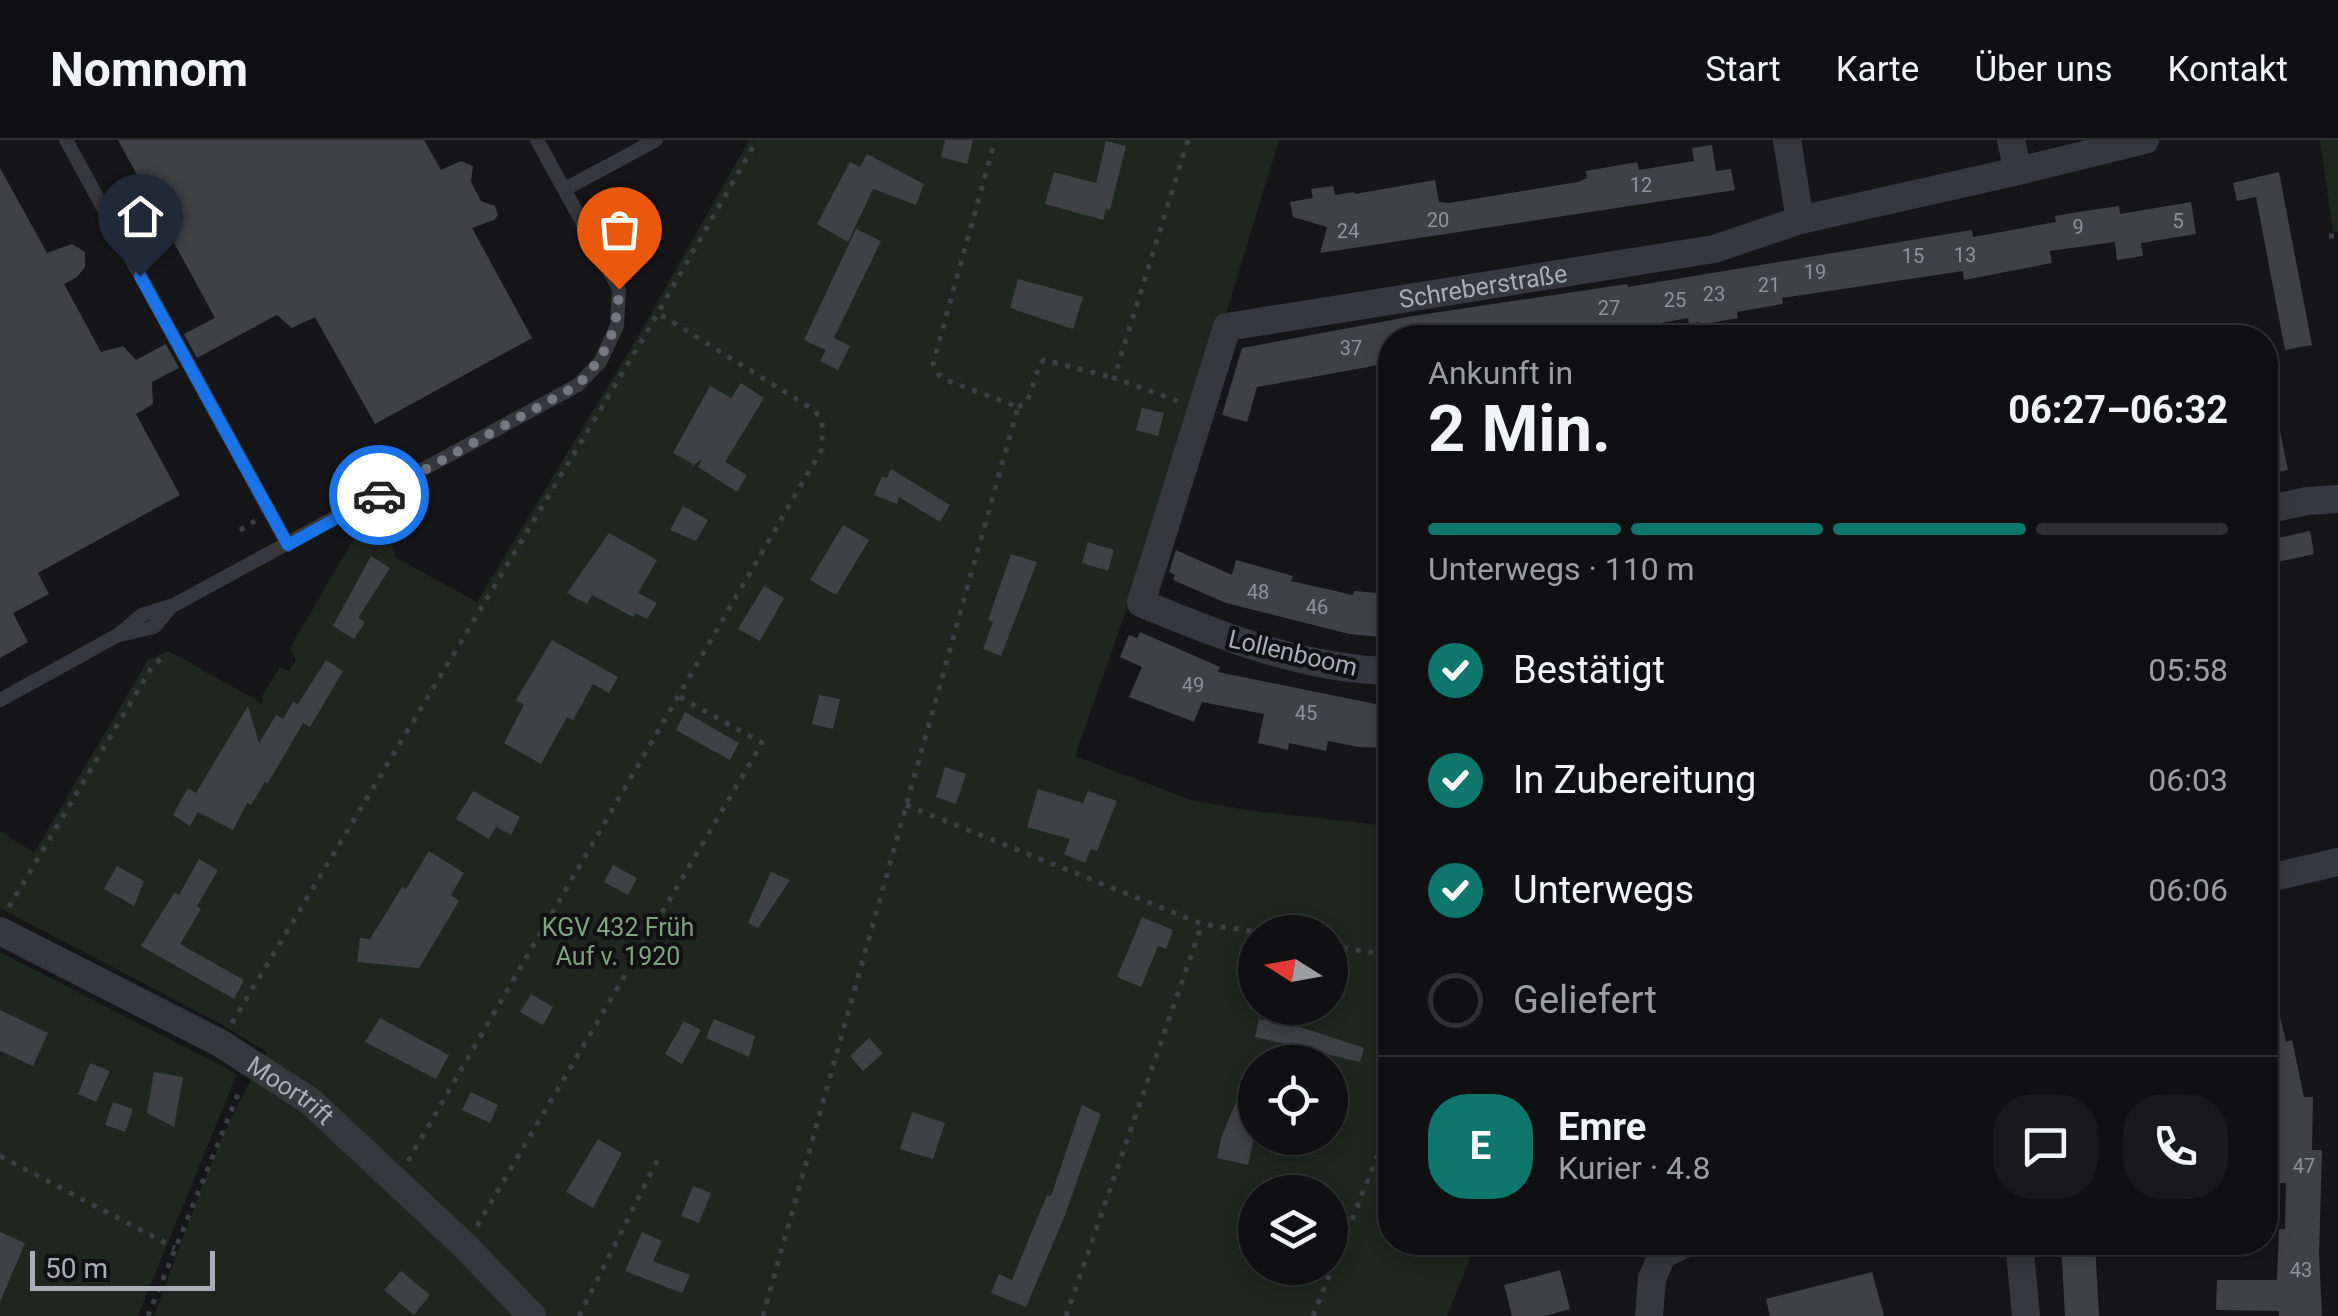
<!DOCTYPE html>
<html lang="de">
<meta charset="utf-8">
<style>
:root{--surface:#101012;--page:#19191b;--text:#f1f3f6;--muted:#9c9d9f;--line:#303032;--accent:#0f766e}
body{margin:0;font-family:Roboto,sans-serif;background:var(--page);color:var(--text);height:100vh;display:flex;flex-direction:column;font-size:38px;white-space:nowrap}
*{box-sizing:border-box;margin:0}
p{font-size:32px;color:var(--muted)}
.icon{flex:none;width:55px;height:55px;fill:none;stroke:currentColor;stroke-width:2;stroke-linecap:round;stroke-linejoin:round}
.map{position:relative;flex:1;overflow:hidden}
.sheet{position:absolute;left:1378px;top:185px;width:900px;height:930px;display:flex;flex-direction:column;background:var(--surface);border-radius:40px;box-shadow:0 5px 15px #0003,0 0 0 2px var(--line)}
.sheet>*{flex:none}
.needle{width:65px;rotate:281deg}
.buttons{position:absolute;left:1238px;top:775px;display:grid;gap:20px}
.buttons a{display:grid;place-items:center;width:110px;height:110px;border-radius:50%;background:var(--surface);box-shadow:0 5px 15px #0003,0 0 0 2px var(--line);font-size:50px}
.scale{position:absolute;left:30px;bottom:25px;width:185px;box-sizing:border-box;padding-left:10px;border:5px solid #a8adb8;border-top:0;font-size:28px;line-height:35px;white-space:nowrap;color:#a8adb8;-webkit-text-stroke:8px #111113;paint-order:stroke}
.pin{position:absolute;display:grid;place-items:center;width:85px;height:85px;color:#fff;margin:-102px -42px;border-radius:50% 50% 50% 0;rotate:-45deg;box-shadow:0 0 10px #0007}
.pin .icon{rotate:45deg}
.courier{position:absolute;display:grid;place-items:center;width:100px;height:100px;margin:-50px;border:8px solid #1a73e8;border-radius:50%;background:#fff;color:#222;box-shadow:0 2px 12px #0007}
.head em{font-style:normal;font-weight:700}
.head div{display:flex;flex-direction:column-reverse}
.head{display:flex;align-items:center;justify-content:space-between;height:170px;padding:0 50px}
h1{font-size:65px;font-weight:700;line-height:75px}
.bar{display:grid;grid-template-columns:repeat(4,1fr);gap:15px 10px;align-content:center;height:120px;padding:0 50px}
.bar i{height:12px;border-radius:8px;background:var(--line)}
.bar .selected{background:var(--accent)}
.bar p{grid-column:span 4}
.line{display:flex;align-items:center;gap:25px;padding:0 50px;border-top:2px solid var(--line)}
.line div{flex:1}
.round{display:grid;place-items:center;flex:none;width:105px;height:105px;border-radius:40px;background:var(--page)}
ol{padding:0 50px;list-style:none}
li{display:flex;align-items:center;gap:30px;height:110px}
li p{margin-inline-start:auto}
li .icon{padding:10px;border-radius:50%;background:var(--accent);color:#fff;stroke-width:4}
li:last-child{color:var(--muted)}
li i{width:55px;height:55px;border:5px solid var(--line);border-radius:50%}
header{display:flex;align-items:center;gap:60px;box-sizing:border-box;height:140px;padding:0 50px;background:var(--surface);border-bottom:2px solid var(--line)}
header strong{font-size:48px}
nav{display:flex;gap:55px;margin-inline-start:auto;font-size:35px}
.map>svg:first-child{display:block}
.green{fill:#1e261f;fill-rule:evenodd}
.building{fill:#404145}
.lines{fill:none;stroke-linecap:round;stroke-linejoin:round}
.path{stroke:#3d3f44;stroke-width:5;stroke-dasharray:5 8;stroke-linecap:butt}
.lane{stroke:#37383d;stroke-width:14}
.street{stroke:#37383d;stroke-width:28}
.done{stroke:#757880;stroke-width:10;stroke-dasharray:0 18}
.route{stroke:#1a73e8;stroke-width:12}
.labels{text-anchor:middle;dominant-baseline:central;stroke-width:8;stroke-linejoin:round;paint-order:stroke}
.number-label{font-size:20px;fill:#8e929b}
.street-label{font-size:25px;fill:#a8adb8;stroke:#111113}
.park-label{font-size:25px;fill:#7fa381;stroke:#111113}
</style>
<header>
<strong>Nomnom</strong>
<nav><a>Start</a><a>Karte</a><a>Über uns</a><a>Kontakt</a></nav>
</header>
<div class="map">
<svg width="2338" height="1176" viewBox="0 0 2338 1176">
<rect width="100%" height="100%" fill="#161618"/>
<path class="green" d="M749,0H1279L1197,269L1075,616L1191,660L1253,671L1390,686V1102L1476,1103L1447,1176H154C188,1087 217,993 267,912L221,884L0,768V691L34,713L148,520L169,511L263,564L262,556L280,527L289,531L296,520L290,508L353,400L372,393L392,405L395,417L477,462L637,198ZM1255,792H1330V868H1255ZM1255,922H1330V998H1255ZM1255,1052H1330V1128H1255Z
M2320,0H2338V92H2333Z
M0,812L237,934L138,1176H0Z"/>
<path class="building" d="M118,0H424L441,30L461,21L473,26L471,42L481,61L495,66L498,75L494,80L472,88L532,198L375,284L315,177L292,188L277,175L197,218L184,194L215,178Z
M945,0H973L967,24L941,17Z
M1106,1L1126,6L1110,70L1106,69L1103,80L1045,64L1054,32L1096,43Z
M1712,5L1716,31L1731,29L1735,50L1320,113L1327,87L1293,77L1290,62L1313,58L1311,49L1333,46L1335,55L1354,52L1355,54L1435,40L1439,62L1449,63L1578,42L1587,38L1586,31L1637,22L1639,30L1694,21L1692,8Z
M867,14L924,44L916,65L873,49L848,102L817,84L850,22L860,27Z
M0,28L47,113L72,104L85,112V127L77,137L64,144L101,212L123,206L136,220L166,204L179,228L152,242L153,264L136,274L180,355L38,433L49,454L13,473L28,502L0,518Z
M2279,32L2312,205L2285,210L2256,57L2237,61L2233,43Z
M2191,62L2196,94L2141,103L2143,116L2117,120L2115,102L2050,111L2052,123L1964,140L1963,131L1782,158L1783,164L1737,172L1738,178L1700,185L1699,182L1689,184L1688,178L1634,188L1635,194L1616,198H1390V223L1257,247L1247,282L1222,275L1242,208L1413,176L1627,144L1628,147L1972,90L1973,97L2056,82L2055,76L2085,71L2119,66L2120,74Z
M856,89L881,101L834,198L850,206L838,230L820,221L826,210L804,200Z
M1018,139L1083,157L1073,189L1010,168Z
M741,243L764,258L725,322L747,335L737,352L698,327L702,319L691,327L693,324L673,313L710,246L731,258Z
M2274,262L2288,330L2265,335V263Z
M1142,268L1164,273L1158,296L1136,290Z
M891,329L950,365L940,382L899,357L897,364L874,355L882,336L887,338Z
M683,366L708,380L696,401L670,390Z
M843,385L869,400L836,455L810,440Z
M2310,391L2314,414L2265,425V401Z
M609,393L657,420L638,453L657,463L647,479L635,473L633,477L592,455L587,464L567,453Z
M1088,402L1114,410L1108,431L1082,423Z
M1176,410L1232,435L1236,420L1293,436L1291,441L1353,455L1354,451L1390,454V498L1349,494L1226,463L1173,440L1175,435L1169,432Z
M1011,414L1037,422L1001,516L983,509L993,482L988,480Z
M371,416L390,428L358,478L365,482L354,499L333,486Z
M764,446L784,458L760,501L738,489Z
M1140,492L1220,527L1218,532L1390,567V608L1359,607L1328,601L1326,611L1289,603L1288,610L1258,603L1264,574L1202,562L1194,582L1129,557L1142,527L1120,517L1129,495L1137,498Z
M552,500L618,537L609,553L593,544L573,580L567,577L541,624L504,603L524,565L516,560Z
M326,520L343,531L310,587L303,583L268,643L265,642L251,665L247,663L233,690L198,672L190,686L173,675L188,648L196,653L248,566L259,603L276,575L283,579L293,562L298,564Z
M819,555L840,559L833,589L812,584Z
M685,572L739,603L730,620L676,590Z
M945,627L966,634L956,664L936,657Z
M1038,649L1083,663L1088,651L1117,661L1097,711L1091,709L1085,723L1064,714L1070,699L1027,687Z
M473,651L520,677L511,695L496,687L489,699L456,679Z
M429,711L464,733L451,755L459,761L419,828L357,822L360,798L370,799L402,747L406,749Z
M199,719L218,730L197,766L201,769L180,804L244,840L234,859L141,806L175,752L179,755Z
M613,725L637,738L628,755L604,742Z
M117,726L144,741L134,766L104,749Z
M771,732L790,740L758,788L748,783Z
M1142,777L1173,790L1166,809L1158,806L1141,847L1117,837Z
M2273,846L2286,902L2292,900L2304,957H2313L2312,1010H2322L2319,1114L2322,1176H2279V1171L2216,1170L2217,1140H2277L2279,1089H2285L2286,1043H2266L2269,933L2265,934V847Z
M531,854L553,867L543,885L520,872Z
M1272,868H1300L1294,885L1364,908L1360,922L1255,897L1259,879L1268,881Z
M0,870L48,893L33,926L0,911Z
M380,878L449,915L436,939L365,902Z
M714,879L755,896L749,917L706,898Z
M684,881L701,890L682,924L665,914Z
M869,898L883,913L863,931L850,916Z
M1254,919L1255,992L1248,1025L1217,1018L1221,998Z
M90,923L110,931L96,962L78,954Z
M154,932L183,937L174,987L147,973Z
M471,952L498,965L490,983L462,970Z
M113,962L133,969L125,992L105,985Z
M1082,965L1101,974L1063,1080L1026,1167L991,1153L999,1134L1012,1140L1047,1055L1051,1056Z
M912,972L945,983L933,1019L900,1009Z
M598,999L622,1013L593,1068L566,1052Z
M693,1046L711,1053L699,1083L681,1076Z
M0,1092L25,1103L0,1162Z
M642,1092L662,1101L653,1121L690,1135L682,1153L625,1131Z
M2061,1102H2095L2099,1176H2065Z
M1560,1130L1570,1169L1545,1176H1512L1504,1145Z
M401,1131L430,1155L414,1175L384,1150Z
M1872,1132L1884,1176H1770L1766,1159Z"/>
<g class="lines">
<path class="path" d="M2329,96H2338
M1178,261L1114,238L1188,0
M1018,267L1027,262L1040,224L1044,220L1114,238
M240,390L255,381
M906,665L1202,784L1258,792
M9,767L153,525L162,518
M1330,806L1390,815
M232,883L647,192L757,0
M0,1016L175,1108
M408,1021L822,309V281L814,270L658,173
M477,1086L762,603L678,556
M148,1176L241,947
M579,1176L659,1017
M763,1176L1018,267L946,240L938,234L933,224L995,0
M1066,1176L1202,784
M1313,1176L1390,985"/>
<path class="lane" d="M66,0L288,405
M565,49L656,0
M120,495L154,487L173,465
M0,560L118,495L142,475L174,465L578,245L600,222L617,186L619,149L537,0"/>
<g class="street">
<path d="M1787,0L1800,80"/>
<path d="M2011,0L2018,31L2145,0"/>
<path d="M2265,370L2307,361L2338,359"/>
<path id="s1" d="M1390,531C1303,529 1220,496 1141,463L1227,187L1714,109L1800,80L2018,31"/>
<path d="M2265,739L2338,722"/>
<path id="s2" d="M0,791L220,903L310,961L465,1106L532,1176"/>
<path d="M2019,1102L2026,1176"/>
<path d="M1662,1115L1689,1102"/>
<path d="M1649,1176L1652,1139L1662,1115"/>
</g>
</g>
<g class="lines">
<path class="done" d="M379,355L578,245C608,212 617,193 619,149"/>
<path class="route" d="M140,136L288,405L379,355"/>
</g>
<g class="labels">
<g class="number-label">
<text x="1641" y="45">12</text>
<text x="1438" y="80">20</text>
<text x="2178" y="81">5</text>
<text x="2078" y="87">9</text>
<text x="1348" y="91">24</text>
<text x="1965" y="115">13</text>
<text x="1913" y="116">15</text>
<text x="1815" y="132">19</text>
<text x="1769" y="145">21</text>
<text x="1714" y="154">23</text>
<text x="1675" y="160">25</text>
<text x="1609" y="168">27</text>
<text x="1351" y="208">37</text>
<text x="1258" y="452">48</text>
<text x="1317" y="467">46</text>
<text x="1193" y="545">49</text>
<text x="1306" y="573">45</text>
<text x="2304" y="1026">47</text>
<text x="2301" y="1130">43</text>
</g>
<g class="street-label">
<text stroke="none"><textPath href="#s1" startOffset="808">Schreberstraße</textPath></text>
<text transform="translate(1293 513) rotate(13)">Lollenboom</text>
<text stroke="none"><textPath href="#s2" startOffset="332">Moortrift</textPath></text>
</g>
<g class="park-label">
<text x="618" y="787">KGV 432 Früh<tspan x="618" dy="29">Auf v. 1920</tspan></text>
</g>
</g>
</svg>
<div class="buttons">
<a><svg class="needle" viewBox="-14 -14 28 28"><path d="M0-13l5 13h-10z" fill="#e53935"/><path d="M0 13l5-13h-10z" fill="#9c9d9f"/></svg></a>
<a><svg class="icon" aria-label="locate" viewBox="0 0 24 24"><circle cx="12" cy="12" r="6"/><path d="M12 2v4M12 18v4M2 12h4M18 12h4"/></svg></a>
<a><svg class="icon" aria-label="layers" viewBox="0 0 24 24"><path d="M12 4l9 5-9 5-9-5zM3 14l9 5 9-5"/></svg></a>
</div>
<div class="scale">50 m</div>
<div class="pin" style="left:619px;top:149px;background:#ea580c"><svg class="icon" aria-label="bag" viewBox="0 0 24 24"><path d="M5 8h14l-1 12H6zM9 8a3 3 0 0 1 6 0"/></svg></div>
<div class="pin" style="left:140px;top:136px;background:#1f2937"><svg class="icon" aria-label="home" viewBox="0 0 24 24"><path d="M3 11l9-7 9 7M6 9v11h12V9"/></svg></div>
<div class="courier" style="left:379px;top:355px"><svg class="icon" aria-label="car" viewBox="0 0 24 24"><path d="M5 17H2v-5l4-1 3-4h7l3 4 3 1v5h-3M9 17h6M6 11h13"/><circle cx="7" cy="17" r="2"/><circle cx="17" cy="17" r="2"/></svg></div>
<section class="sheet">
<div class="head"><div><h1>2 Min.</h1><p>Ankunft in</p></div><em>06:27–06:32</em></div>
<div class="bar"><i class="selected"></i><i class="selected"></i><i class="selected"></i><i></i><p>Unterwegs · 110 m</p></div>
<ol>
<li><svg class="icon" aria-label="check" viewBox="0 0 24 24"><path d="M5 12l5 5 9-10"/></svg>Bestätigt<p>05:58</p></li>
<li><svg class="icon" aria-label="check" viewBox="0 0 24 24"><path d="M5 12l5 5 9-10"/></svg>In Zubereitung<p>06:03</p></li>
<li><svg class="icon" aria-label="check" viewBox="0 0 24 24"><path d="M5 12l5 5 9-10"/></svg>Unterwegs<p>06:06</p></li>
<li><i></i>Geliefert</li>
</ol>
<div class="line" style="height:180px"><b class="round" style="background:var(--accent);color:#fff">E</b><div><b>Emre</b><p>Kurier · 4.8</p></div><a class="round"><svg class="icon" aria-label="chat" viewBox="0 0 24 24"><path d="M4 5h16v11H9l-5 4z"/></svg></a><a class="round"><svg class="icon" aria-label="phone" viewBox="0 0 24 24"><path d="M5 4h4l2 5-3 2q2 4 5 5l2-3 5 2v4C11 20 4 13 5 4z"/></svg></a></div>
</section>
</div>
